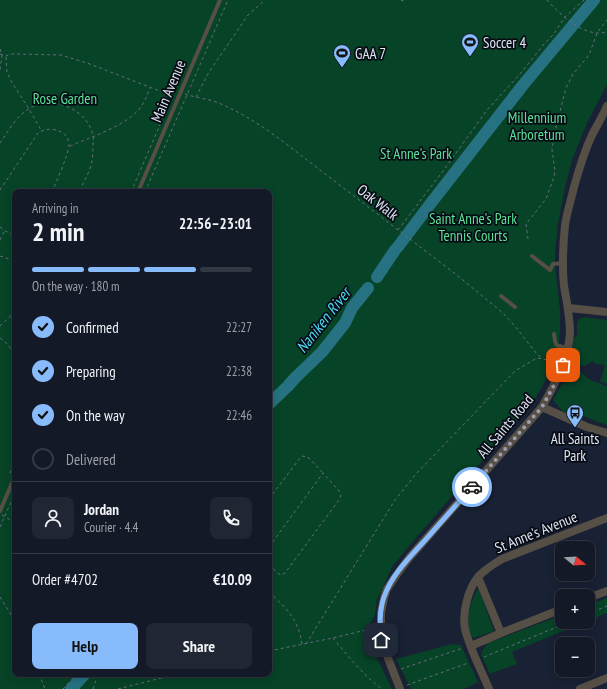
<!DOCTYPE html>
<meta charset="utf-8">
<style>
:root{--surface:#131927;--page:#202633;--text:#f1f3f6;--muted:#9da0a7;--line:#323844;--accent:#87bbfb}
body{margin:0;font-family:"PT Sans Narrow",sans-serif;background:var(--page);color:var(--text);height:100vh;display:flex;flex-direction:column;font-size:15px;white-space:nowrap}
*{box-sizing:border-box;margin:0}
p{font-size:13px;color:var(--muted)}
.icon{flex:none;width:22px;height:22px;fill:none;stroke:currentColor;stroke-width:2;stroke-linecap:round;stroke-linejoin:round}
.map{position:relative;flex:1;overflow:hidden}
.side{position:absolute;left:12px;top:189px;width:260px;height:488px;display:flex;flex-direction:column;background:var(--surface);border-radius:8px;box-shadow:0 2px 10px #0003,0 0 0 1px var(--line)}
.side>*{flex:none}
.needle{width:26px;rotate:108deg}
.fabs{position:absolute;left:555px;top:541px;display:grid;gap:8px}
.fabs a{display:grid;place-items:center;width:40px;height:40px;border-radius:8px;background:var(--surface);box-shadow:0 2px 10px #0003,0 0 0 1px var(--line);font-size:20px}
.pin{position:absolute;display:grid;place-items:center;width:34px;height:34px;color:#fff;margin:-17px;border-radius:8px;box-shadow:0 2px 6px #0006}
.courier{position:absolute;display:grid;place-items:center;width:40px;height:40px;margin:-20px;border:3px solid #87bbfb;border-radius:50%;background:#fff;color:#222;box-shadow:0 1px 5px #0007}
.overview em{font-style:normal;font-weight:700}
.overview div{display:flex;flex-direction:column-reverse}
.overview{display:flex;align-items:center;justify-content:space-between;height:68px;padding:0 20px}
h1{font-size:26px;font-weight:700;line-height:30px}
.bar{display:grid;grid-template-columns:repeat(4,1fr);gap:6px 4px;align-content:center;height:48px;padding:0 20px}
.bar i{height:5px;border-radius:3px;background:var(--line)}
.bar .active{background:var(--accent)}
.bar p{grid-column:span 4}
.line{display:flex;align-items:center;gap:10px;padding:0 20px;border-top:1px solid var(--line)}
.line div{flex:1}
.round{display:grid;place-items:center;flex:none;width:42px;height:42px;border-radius:8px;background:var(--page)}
ol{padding:0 20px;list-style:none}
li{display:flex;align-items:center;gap:12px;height:44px}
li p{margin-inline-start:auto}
li .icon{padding:4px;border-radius:50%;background:var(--accent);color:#111;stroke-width:4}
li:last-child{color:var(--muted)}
li i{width:22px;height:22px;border:2px solid var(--line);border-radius:50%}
.button{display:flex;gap:8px;margin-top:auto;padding:8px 20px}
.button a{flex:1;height:46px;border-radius:8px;background:var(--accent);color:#111;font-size:16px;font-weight:700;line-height:46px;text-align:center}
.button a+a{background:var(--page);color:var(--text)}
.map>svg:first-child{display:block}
.green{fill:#074327;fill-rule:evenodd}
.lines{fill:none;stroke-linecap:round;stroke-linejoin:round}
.river{stroke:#267282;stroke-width:12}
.path{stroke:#656c7d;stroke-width:1;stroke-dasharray:3 3;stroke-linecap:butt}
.service{stroke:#564f46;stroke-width:4}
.minor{stroke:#564f46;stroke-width:8}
.done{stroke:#9aa0b0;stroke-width:4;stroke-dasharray:0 7.2}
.route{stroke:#87bbfb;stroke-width:5}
.labels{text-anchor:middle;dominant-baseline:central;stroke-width:3.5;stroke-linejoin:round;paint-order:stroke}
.poi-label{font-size:15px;fill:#dfe5f3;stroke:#070b13;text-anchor:start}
.street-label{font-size:15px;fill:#dfe5f3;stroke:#070b13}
.park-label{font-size:15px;fill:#5ae199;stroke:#070b13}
.water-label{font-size:16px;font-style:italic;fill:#4bdbf7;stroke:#070b13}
</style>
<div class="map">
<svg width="607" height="689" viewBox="0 0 607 689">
<rect width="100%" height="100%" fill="#192134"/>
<path class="green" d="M0,0H607V85L588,121L572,160L565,187L558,224L555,251V264L560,310V330L559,346L556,358L550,373L533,402L409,546L392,567L379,596L377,599L375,615L365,633L392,689H0ZM15,192H269V674H15Z
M584,317L607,320V384L600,382L605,365L596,364L593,361L584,366L576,365L573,362L575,350H572L574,338L577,336V323L579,319Z
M575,369L582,373L590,380L607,386V425L598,422L579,414L573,418L564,413L553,400L562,384H564L570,370Z
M478,589L479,590L494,631L477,637L473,638C463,625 470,602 478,589Z
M607,598V613L588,621V605Z
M562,615V622H585L512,652L517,664L490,674L481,655L482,651L488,643Z
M452,644L461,645L478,682L464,689H411L396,659Z"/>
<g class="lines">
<path class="river" d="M397,248L431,203L523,85L594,0
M377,277L395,250
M269,404L288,386L294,379L322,352L345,323L352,308L368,288
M71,689L85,674"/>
<path class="path" d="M401,0L402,1L405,0
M547,0C558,12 574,28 591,32C596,34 602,33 607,32
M0,49L2,55L0,70
M0,54L6,56L10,54H16L61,55L87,63L173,96
M6,57L7,72L11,81L29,109L41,130
M185,94C197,98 210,99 221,104C244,114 265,128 285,143L458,276L503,313L514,325L537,354L543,359
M196,97L209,72L248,15L265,0
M0,143C8,132 15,118 27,110C50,94 88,108 93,136C94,139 93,142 93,145C93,150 93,156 92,161C91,170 83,183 79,192
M70,146C91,137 126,126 140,108C145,102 147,95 150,88
M0,190L38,133C44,129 52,128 59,131C65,133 69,138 69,145C69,148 68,151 67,154C63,167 57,180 52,192
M131,192L162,120
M145,192L228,0
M0,227L5,231L15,235
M398,230L446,167L487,110L520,74L544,44L553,35L565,17L584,0
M528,239L526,224L546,199L554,177L555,171L552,150L555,131L566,88L573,74L589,55L597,33L602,26L607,20
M0,240L4,232
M0,256L15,261
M0,326L15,312
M0,338C7,343 13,350 15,358
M10,473L15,461
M269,499L300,458L303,456L309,458L323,473
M2,515L15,523
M0,527L15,493
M269,547L323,473L340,492L341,496L339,500L285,573L282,575L279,574L269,565
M269,592C287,609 298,619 302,644
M0,597L15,621
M588,614L607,606
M333,638C348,656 363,675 382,689
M306,644L395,500L416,474L515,371L537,358L543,359L555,362
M269,651L333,638L374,628
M484,657L569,622
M401,669L463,648
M39,674L45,689
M407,685L468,663
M63,689L77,674
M93,689L98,674
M118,689L177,674"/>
<path class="service" d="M138,192L220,0
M532,256L550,270L553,264L563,263
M501,296L515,307
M554,334C556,347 554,345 568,348
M0,511L15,476"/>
<path class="minor" d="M569,308L607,312
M542,407L587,427L607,433
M478,577L501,633
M588,598L607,591
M471,646L501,633L562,609
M400,689L381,640V613L384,598L387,589L395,577L409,558L542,407C555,384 568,360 570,334C570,317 567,302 564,286C562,266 563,245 565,225C567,212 571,200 574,187C579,169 584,152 592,135C597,125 603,116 607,106
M489,689C481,670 470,649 465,629C462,613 468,589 478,577C485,569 494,564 502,559L607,518
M580,689L607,678"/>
</g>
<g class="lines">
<path class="done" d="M472,487L542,407L558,378L563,365"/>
<path class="route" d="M381,640C380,626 379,611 384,597C392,574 411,556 427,538C442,521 457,504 472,487"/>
</g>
<defs>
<g id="stadium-pin" transform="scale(0.9)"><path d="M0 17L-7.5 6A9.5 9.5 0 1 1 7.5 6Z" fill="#87bbfb" stroke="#070b13"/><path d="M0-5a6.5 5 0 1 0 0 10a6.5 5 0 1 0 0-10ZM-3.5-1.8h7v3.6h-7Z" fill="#111"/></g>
<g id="bus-pin" transform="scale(0.9)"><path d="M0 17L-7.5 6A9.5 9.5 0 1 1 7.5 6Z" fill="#87bbfb" stroke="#070b13"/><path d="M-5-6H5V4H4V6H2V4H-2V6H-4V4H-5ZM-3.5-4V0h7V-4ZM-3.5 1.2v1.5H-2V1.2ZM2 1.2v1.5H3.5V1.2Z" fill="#111"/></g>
</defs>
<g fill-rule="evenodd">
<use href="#stadium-pin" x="470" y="42"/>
<use href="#stadium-pin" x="342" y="53"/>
<use href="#bus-pin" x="575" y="413"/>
</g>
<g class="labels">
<g class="poi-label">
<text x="483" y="42">Soccer 4</text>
<text x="355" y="53">GAA 7</text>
<text x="575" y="438" text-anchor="middle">All Saints<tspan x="575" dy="17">Park</tspan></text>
</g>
<g class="street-label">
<text transform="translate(168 91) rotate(-67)">Main Avenue</text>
<text transform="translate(378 202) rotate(38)">Oak Walk</text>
<text transform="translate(505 426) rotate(-50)">All Saints Road</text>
<text transform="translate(536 532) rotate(-22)">St Anne's Avenue</text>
</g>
<g class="park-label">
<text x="65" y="98">Rose Garden</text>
<text x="537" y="117">Millennium<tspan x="537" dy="17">Arboretum</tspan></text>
<text x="416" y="153">St Anne's Park</text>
<text x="473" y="218">Saint Anne's Park<tspan x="473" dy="17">Tennis Courts</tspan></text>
</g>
<g class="water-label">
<text transform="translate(323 320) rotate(-52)">Naniken River</text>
</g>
</g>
</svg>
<div class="fabs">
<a><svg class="needle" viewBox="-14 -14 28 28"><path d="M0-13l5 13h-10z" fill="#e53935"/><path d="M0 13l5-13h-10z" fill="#9da0a7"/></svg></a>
<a>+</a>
<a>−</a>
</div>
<div class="pin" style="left:563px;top:365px;background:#ea580c"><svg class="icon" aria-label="bag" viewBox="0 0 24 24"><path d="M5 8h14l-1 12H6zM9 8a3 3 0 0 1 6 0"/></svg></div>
<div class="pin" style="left:381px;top:640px;background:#1f2937"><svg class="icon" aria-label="home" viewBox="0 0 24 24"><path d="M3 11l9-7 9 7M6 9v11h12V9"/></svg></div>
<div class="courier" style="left:472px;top:487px"><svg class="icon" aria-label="car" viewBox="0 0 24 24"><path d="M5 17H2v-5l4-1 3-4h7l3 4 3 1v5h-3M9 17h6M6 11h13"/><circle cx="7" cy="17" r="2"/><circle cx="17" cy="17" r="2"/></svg></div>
<section class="side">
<div class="overview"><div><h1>2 min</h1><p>Arriving in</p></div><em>22:56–23:01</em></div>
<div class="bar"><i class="active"></i><i class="active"></i><i class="active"></i><i></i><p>On the way · 180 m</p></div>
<ol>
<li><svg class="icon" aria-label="check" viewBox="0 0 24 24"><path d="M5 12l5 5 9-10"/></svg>Confirmed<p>22:27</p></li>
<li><svg class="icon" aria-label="check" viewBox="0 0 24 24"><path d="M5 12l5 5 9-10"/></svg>Preparing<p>22:38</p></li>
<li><svg class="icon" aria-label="check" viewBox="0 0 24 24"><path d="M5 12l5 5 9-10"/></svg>On the way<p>22:46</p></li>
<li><i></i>Delivered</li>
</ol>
<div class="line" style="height:72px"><a class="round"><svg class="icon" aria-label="person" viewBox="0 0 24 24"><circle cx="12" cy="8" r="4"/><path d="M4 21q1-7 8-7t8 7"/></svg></a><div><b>Jordan</b><p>Courier · 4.4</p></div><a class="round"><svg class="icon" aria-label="phone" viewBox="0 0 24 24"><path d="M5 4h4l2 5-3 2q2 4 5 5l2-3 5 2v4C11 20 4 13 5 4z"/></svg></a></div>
<div class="line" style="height:52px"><div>Order #4702</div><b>€10.09</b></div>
<div class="button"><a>Help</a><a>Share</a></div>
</section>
</div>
